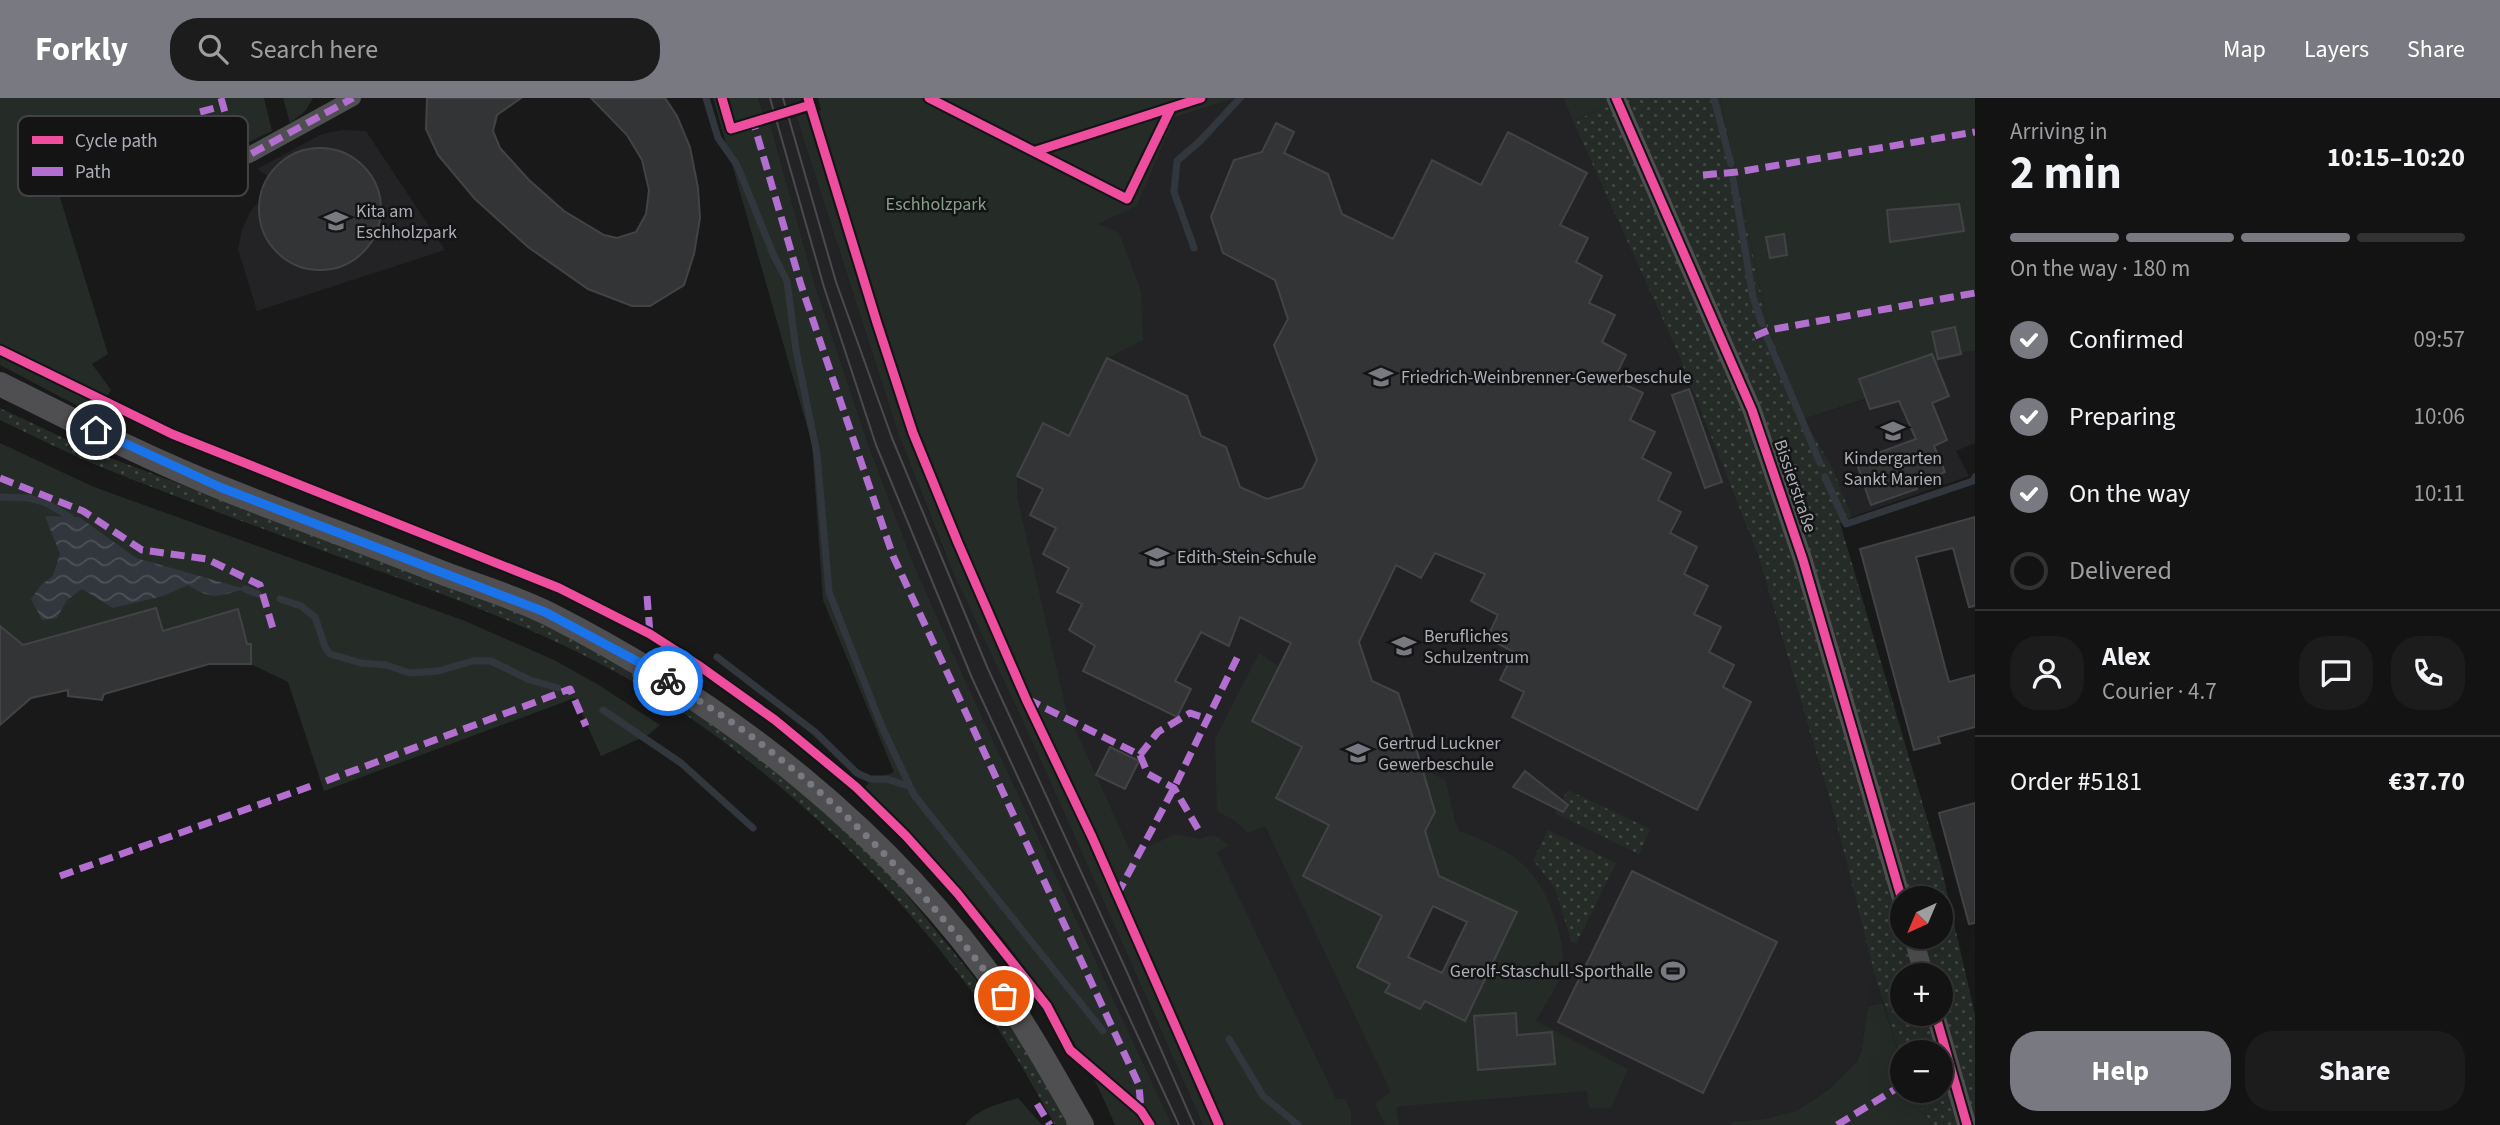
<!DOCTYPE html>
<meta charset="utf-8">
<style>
:root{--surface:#131314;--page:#1c1c1d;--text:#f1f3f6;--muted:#9d9ea0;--line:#323234;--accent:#797a81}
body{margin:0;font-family:"Source Sans 3",sans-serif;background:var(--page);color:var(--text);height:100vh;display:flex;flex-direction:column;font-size:26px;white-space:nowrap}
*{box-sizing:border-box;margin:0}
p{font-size:23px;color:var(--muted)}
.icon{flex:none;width:38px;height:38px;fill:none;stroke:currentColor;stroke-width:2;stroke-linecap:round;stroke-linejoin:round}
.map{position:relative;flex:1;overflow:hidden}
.panel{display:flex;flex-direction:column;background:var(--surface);width:525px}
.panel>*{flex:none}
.needle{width:46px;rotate:224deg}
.controls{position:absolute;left:1890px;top:788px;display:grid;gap:14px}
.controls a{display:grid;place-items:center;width:63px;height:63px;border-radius:50%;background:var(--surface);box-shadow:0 7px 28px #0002,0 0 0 2px var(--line);font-size:35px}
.pin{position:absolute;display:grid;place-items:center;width:60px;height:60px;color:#fff;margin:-30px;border:4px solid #fff;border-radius:50%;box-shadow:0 2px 7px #0007}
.courier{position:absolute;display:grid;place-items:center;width:70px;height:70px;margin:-35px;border:5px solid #1a73e8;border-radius:50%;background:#fff;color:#222;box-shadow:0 2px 9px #0007}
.summary em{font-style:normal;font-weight:700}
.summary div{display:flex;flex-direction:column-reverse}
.summary{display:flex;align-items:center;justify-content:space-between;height:119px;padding:0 35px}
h1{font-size:46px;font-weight:700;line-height:52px}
.bar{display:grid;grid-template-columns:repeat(4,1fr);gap:10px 7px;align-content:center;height:84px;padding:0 35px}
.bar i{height:9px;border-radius:5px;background:var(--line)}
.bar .current{background:var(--accent)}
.bar p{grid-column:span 4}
.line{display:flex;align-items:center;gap:18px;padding:0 35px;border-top:2px solid var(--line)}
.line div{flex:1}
.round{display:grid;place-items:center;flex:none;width:74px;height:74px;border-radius:28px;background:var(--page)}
ol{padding:0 35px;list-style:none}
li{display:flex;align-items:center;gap:21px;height:77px}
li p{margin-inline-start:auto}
li .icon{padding:7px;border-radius:50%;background:var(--accent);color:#fff;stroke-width:4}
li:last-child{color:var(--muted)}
li i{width:38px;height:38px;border:4px solid var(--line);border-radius:50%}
.button{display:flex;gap:14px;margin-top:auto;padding:14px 35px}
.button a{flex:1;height:80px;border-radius:28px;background:var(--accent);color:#fff;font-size:28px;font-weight:700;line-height:80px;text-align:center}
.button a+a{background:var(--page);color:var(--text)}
header{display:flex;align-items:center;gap:42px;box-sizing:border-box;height:98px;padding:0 35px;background:var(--accent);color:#fff}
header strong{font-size:33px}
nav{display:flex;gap:38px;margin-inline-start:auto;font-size:24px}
.search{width:490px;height:63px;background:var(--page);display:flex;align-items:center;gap:18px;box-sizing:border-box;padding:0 24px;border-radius:28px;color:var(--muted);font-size:26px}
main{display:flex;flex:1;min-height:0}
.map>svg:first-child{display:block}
.built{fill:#232325}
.grass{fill:url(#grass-dots);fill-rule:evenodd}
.green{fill:#252c27}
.water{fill:url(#water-waves)}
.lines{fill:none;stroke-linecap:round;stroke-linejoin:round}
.stream{stroke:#32373e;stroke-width:7}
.building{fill:#333435;stroke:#434346;stroke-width:2;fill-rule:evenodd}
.pedestrian{stroke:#4f4f52;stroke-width:16}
.minor{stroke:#4f4f52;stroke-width:19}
.tertiary{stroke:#4f4f52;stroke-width:24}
.tram{stroke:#4b4b4e;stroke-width:2}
.quiet{stroke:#b36fd0;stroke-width:7;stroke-dasharray:14 7;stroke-linecap:butt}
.cycleway-casing{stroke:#141415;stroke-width:13}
.cycleway{stroke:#ef4d9e;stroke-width:9}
.done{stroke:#797a81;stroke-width:7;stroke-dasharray:0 12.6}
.route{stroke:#1a73e8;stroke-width:9}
.labels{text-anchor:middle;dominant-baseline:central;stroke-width:5;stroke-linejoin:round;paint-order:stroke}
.park-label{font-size:18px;fill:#86a18b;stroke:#141415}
.poi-label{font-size:18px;fill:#adafb8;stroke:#141415;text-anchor:start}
.street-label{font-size:18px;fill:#adafb8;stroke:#141415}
.key{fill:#141415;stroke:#424246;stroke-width:2}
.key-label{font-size:19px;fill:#adafb8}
</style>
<header>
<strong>Forkly</strong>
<div class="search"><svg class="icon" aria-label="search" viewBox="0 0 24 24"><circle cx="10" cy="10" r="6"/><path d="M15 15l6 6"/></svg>Search here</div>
<nav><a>Map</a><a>Layers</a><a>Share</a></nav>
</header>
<main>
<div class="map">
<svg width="1975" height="1027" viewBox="0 0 1975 1027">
<defs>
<pattern id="grass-dots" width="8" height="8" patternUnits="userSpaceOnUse" patternTransform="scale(1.75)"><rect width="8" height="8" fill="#252c27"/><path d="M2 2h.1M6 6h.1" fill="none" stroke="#424844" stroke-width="1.8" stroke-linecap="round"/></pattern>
<pattern id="water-waves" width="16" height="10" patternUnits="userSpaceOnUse" patternTransform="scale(1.75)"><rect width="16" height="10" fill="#32373e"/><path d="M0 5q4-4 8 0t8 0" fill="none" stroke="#4d5158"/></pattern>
</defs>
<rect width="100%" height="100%" fill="#19191a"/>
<path class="built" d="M758,0H801L796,18L899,338L944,453L1032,643L1203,1027H1172L966,584L914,467L868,346L815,187L770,26L763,15Z
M1236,0H1563L1677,253L1758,457L1836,723L1883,905L1868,908L1861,954L1856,965L1828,992L1796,1013L1764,1021L1739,1023L1731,1024V1027H1294L1237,1013L932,311L1097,126L1137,108L1175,19Z
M342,32L366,33L445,152L257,213L238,151L242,132L250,114L260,102L269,79L257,71L322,36Z
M1975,253V345L1956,353L1969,378L1852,419L1832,369L1804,321L1876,298L1938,268L1937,263L1963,257V254Z"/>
<path class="grass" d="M1629,0H1720L1769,232L1804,321L1832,369L1852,419L1840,425L1941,768L1975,917V1027H1932L1912,995L1911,992H1941V954H1902V965L1875,877L1836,723L1758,457L1677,253L1573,23ZM1902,800H1941V838H1902ZM1902,877H1941V915H1902Z
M0,310L89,352L516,512L657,585L797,688L885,770L1003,915L1069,1027H1055C1037,995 1019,962 998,931C913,802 779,672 647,592C541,528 425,490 310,448C236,421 162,394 89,364C59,351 30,336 0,322Z
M1568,692L1650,731L1639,756L1555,715Z
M1548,732L1616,765L1576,846L1571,842L1555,790L1533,762Z"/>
<path class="green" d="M0,0H264L272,33L210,63L206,51L58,93L108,256L92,266L111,292L95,317L0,267Z
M283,0H313L305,13L290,25Z
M713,0H758L763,15L770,26L815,187L868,346L914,467L966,584L1172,1027H1115C1063,900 963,784 864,690L870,684L894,674L823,502L812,346Z
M818,0H1236L1175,19L1137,108L1098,126L1119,135L1141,193L1143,242L1107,260L1081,313L1095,350L1043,325L1017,378V398L1066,611L1132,757L1175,736L1199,741L1214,737L1229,747L1217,754L1336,1001H1345L1351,1014V1027H1203L1032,643L952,472L899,338L796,18L821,12Z
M1563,0H1629L1573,23Z
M1720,0H1975V253L1963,254V257L1938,263V268L1889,284L1877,297L1804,321L1769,232Z
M0,345L94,389L465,523L554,562L597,586L660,627L648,637L601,658L575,600L324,693L288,584L251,566V547L243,546V530L238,512L154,536L162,529L156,510L28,546L29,554L0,533Z
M1259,555L1279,569L1252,623L1302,649L1276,700L1329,727L1304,778L1394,794L1357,869L1390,886L1386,894L1420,911L1425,903L1464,923L1517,814L1439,778L1425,733L1420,668L1446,683L1455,723L1459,733C1514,753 1538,768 1557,826C1561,840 1565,861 1562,875C1559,886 1542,911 1536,923L1628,971L1611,1010H1589L1587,993L1401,1008L1396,1010L1399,1027H1385L1375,1006L1391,994L1265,728L1248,735L1234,722L1217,713L1215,641Z
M1883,905L1902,965V992H1911L1932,1027H1731V1024L1764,1021L1796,1013L1828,992L1856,965L1861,954L1868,908Z
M1018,1000L1042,1027H965C977,1011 999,1006 1018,1000Z"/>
<path class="water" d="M45,418L79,419L136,460L245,491C217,498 213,503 188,487L163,498L113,510L82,491L67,502L57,520L42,522L31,501L41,487L53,478L60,456Z"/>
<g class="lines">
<path class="stream" d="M706,0L718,40L737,67L774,158L787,183L796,252L817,356L829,494L882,629L914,697L1103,933
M1714,0L1731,66
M1733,81L1753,199L1762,226
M1194,150L1174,94L1177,63L1200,43L1240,0
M1767,239L1820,365
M1825,379L1846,426L1973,383L1975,379
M0,399L29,400L46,405L70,419
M245,491L258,496
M280,501L301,508L315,519L325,549L330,556L361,565L386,567L410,575L438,573L473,563H491L530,582L558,590
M717,559L815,634L857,675L870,681H887L908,688
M603,612L681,665L753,730
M1229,941L1263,998L1298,1027"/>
</g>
<path class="building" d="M427,0H521L497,17L493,33L500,50L529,82L564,113L604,137L617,140L636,134L646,116L649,92L642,62L627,37L591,0H665L677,18L690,49L698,90L700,120L694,156L684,187L650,208H632L588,191L528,149L475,101L438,57L426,31Z
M1276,25L1294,34L1284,55L1328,76L1342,116L1393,141L1432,62L1481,87L1508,34L1587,75L1560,127L1588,140L1576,164L1602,178L1589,205L1615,217L1602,244L1626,257L1614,281L1643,295L1630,322L1655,334L1642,360L1671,375L1658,402L1681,414L1670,435L1697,449L1684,476L1708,488L1694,516L1721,529L1709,554L1734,567L1723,589L1751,604L1697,712L1512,619L1524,594L1500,582L1514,554L1487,540L1498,517L1471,503L1485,476L1435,455L1421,480L1396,467L1359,544L1372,583L1398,595L1410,630L1435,714L1425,733L1439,778L1517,814L1465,923L1425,903L1420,911L1404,903L1385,894L1390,886L1357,869L1382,818L1303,778L1329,727L1276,700L1302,649L1252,623L1291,545L1240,519L1229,548L1201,534L1175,583L1191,591L1177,619L1083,573L1095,548L1069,532L1082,506L1057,494L1069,470L1043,456L1056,430L1030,417L1043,391L1017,378L1043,325L1069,338L1107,260L1187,298L1201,338L1226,349L1240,389L1267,401L1303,390L1317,362L1274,247L1288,221L1275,182L1223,155L1211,119L1234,62L1262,54ZM1433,808L1467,824L1442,875L1408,859Z
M259 111a61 61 0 1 1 122 0a61 61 0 1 1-122 0Z
M1959,106L1964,133L1890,144L1887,112Z
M1784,136L1787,157L1770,160L1766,139Z
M1955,229L1961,256L1938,261L1932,234Z
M1932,256L1949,298L1932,305L1947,342L1934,348L1945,374L1915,387L1917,391L1871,407L1856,363L1916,341L1899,303L1870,311L1859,281Z
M1689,291L1722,384L1705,390L1672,297Z
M1975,419V508L1969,509L1953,450L1916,459L1949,584L1975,577V629L1938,639L1940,645L1914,652L1860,451Z
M156,510L163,533L238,511L247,546H251V566H209L104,596L102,602L68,598V592L31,600L0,627V528L23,547Z
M1110,649L1139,663L1125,691L1096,677Z
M1525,673L1568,707L1563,714L1513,689Z
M1975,705V825L1969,826L1939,715Z
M1632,773L1777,844L1703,995L1558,924Z
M1516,915L1517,937L1552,934L1555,966L1478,972L1474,918Z"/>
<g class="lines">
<path class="pedestrian" d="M212,70L249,57L353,0"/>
<path class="minor" d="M1616,0L1752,312L1803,462L1902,802
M1913,838L1924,877
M1935,915L1967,1027"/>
<path class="tertiary" d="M0,286C74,323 150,362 227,392C300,421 375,448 448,477C481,489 517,500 549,516C728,607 890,733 1005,899C1034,940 1057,984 1082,1027"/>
<path class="tram" d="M770,0L824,189L876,347L972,580L1179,1027
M783,0L836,184L892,340L988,571L1127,874L1194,1027"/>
<path class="quiet" d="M221,0L238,62
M200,14L223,8
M758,22L753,23L801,187L893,458L1139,987L1141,1013
M212,70L249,57L353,0
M1703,77L1737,74L1975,34
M1755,238L1769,232L1975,195
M0,380L83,413L142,452L207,461L260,487L274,534
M647,498L650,536
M1027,601L1140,657L1148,676L1174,690L1198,731
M1140,657L1158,634L1190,615L1208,621
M326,683L570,591L586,628
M60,778L311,688
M1117,797L1174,690L1238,558
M1037,1006L1050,1027
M1837,1027L1902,987"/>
<g class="cycleway-casing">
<path id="cycleway" d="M722,0L731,31L810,7
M808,0L877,225L913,335L958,445L1026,601L1092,739L1219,1027
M929,0L1127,101L1171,10
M1616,0L1752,312L1803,462L1902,802
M1036,53L1201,0
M0,252L172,336L559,490L650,536L698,567L775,622L856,689L906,738L958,796L1047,908L1070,952L1141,1013L1150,1027
M1935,915L1967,1027"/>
</g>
<use href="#cycleway" class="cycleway"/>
</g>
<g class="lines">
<path class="done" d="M668,583C694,600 720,615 744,633C845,707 930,798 1004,898"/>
<path class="route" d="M96,332L222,390L545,514L644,567L668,583"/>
</g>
<defs>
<g id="school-bare" transform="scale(1.89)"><path d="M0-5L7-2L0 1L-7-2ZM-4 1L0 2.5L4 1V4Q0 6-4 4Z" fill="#797a81" stroke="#141415" stroke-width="2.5" paint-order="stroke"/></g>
<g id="stadium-bare" transform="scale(1.89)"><path d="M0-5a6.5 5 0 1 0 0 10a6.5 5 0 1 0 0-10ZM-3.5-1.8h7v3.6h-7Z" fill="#797a81" stroke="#141415" stroke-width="2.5" paint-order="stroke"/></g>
</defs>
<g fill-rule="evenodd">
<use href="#school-bare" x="336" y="123"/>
<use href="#school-bare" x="1381" y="279"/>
<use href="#school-bare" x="1893" y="333"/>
<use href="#school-bare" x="1157" y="459"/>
<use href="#school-bare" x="1404" y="548"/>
<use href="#school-bare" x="1358" y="655"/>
<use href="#stadium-bare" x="1673" y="873"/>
</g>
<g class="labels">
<g class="park-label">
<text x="936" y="106">Eschholzpark</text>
</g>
<g class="poi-label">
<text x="356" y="113">Kita am<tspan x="356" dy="21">Eschholzpark</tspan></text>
<text x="1401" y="279">Friedrich-Weinbrenner-Gewerbeschule</text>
<text x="1893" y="360" text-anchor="middle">Kindergarten<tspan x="1893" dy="21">Sankt Marien</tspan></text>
<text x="1177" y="459">Edith-Stein-Schule</text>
<text x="1424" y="538">Berufliches<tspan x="1424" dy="21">Schulzentrum</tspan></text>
<text x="1378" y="645">Gertrud Luckner<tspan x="1378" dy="21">Gewerbeschule</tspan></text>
<text x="1653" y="873" text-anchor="end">Gerolf-Staschull-Sporthalle</text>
</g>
<g class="street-label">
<text transform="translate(1795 388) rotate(71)">Bissierstraße</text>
</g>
</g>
<rect x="18" y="18" width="230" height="80" rx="10" class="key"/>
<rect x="32" y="38" width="31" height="8" fill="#ef4d9e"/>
<rect x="32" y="69" width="31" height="9" fill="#b36fd0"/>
<g class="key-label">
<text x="75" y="49">Cycle path</text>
<text x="75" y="80">Path</text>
</g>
</svg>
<div class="controls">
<a><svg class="needle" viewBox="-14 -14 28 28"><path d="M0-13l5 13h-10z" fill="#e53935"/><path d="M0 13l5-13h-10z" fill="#9d9ea0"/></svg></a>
<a>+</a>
<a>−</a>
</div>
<div class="pin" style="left:1004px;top:898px;background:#ea580c"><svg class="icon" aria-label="bag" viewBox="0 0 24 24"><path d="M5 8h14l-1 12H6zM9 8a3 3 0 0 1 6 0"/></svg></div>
<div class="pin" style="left:96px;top:332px;background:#1f2937"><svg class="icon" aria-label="home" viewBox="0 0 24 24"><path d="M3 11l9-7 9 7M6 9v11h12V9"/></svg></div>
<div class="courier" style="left:668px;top:583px"><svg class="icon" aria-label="bike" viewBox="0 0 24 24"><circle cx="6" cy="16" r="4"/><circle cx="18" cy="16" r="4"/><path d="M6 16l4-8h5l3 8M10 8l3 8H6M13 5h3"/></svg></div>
</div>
<section class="panel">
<div class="summary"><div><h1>2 min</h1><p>Arriving in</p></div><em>10:15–10:20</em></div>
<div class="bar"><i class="current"></i><i class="current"></i><i class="current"></i><i></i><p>On the way · 180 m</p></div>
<ol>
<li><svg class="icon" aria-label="check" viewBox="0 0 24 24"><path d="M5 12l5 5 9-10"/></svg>Confirmed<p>09:57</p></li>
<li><svg class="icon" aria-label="check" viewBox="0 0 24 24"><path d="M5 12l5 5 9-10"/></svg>Preparing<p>10:06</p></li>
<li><svg class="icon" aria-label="check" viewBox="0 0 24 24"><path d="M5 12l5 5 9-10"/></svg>On the way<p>10:11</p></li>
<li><i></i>Delivered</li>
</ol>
<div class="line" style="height:126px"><a class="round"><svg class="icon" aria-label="person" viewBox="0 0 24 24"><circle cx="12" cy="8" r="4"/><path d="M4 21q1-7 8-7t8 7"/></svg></a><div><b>Alex</b><p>Courier · 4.7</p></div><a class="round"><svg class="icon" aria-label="chat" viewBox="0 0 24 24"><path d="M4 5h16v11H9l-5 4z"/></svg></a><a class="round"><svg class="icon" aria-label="phone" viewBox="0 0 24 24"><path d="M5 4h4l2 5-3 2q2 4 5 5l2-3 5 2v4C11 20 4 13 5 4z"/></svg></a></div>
<div class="line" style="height:91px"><div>Order #5181</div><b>€37.70</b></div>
<div class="button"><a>Help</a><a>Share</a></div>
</section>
</main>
